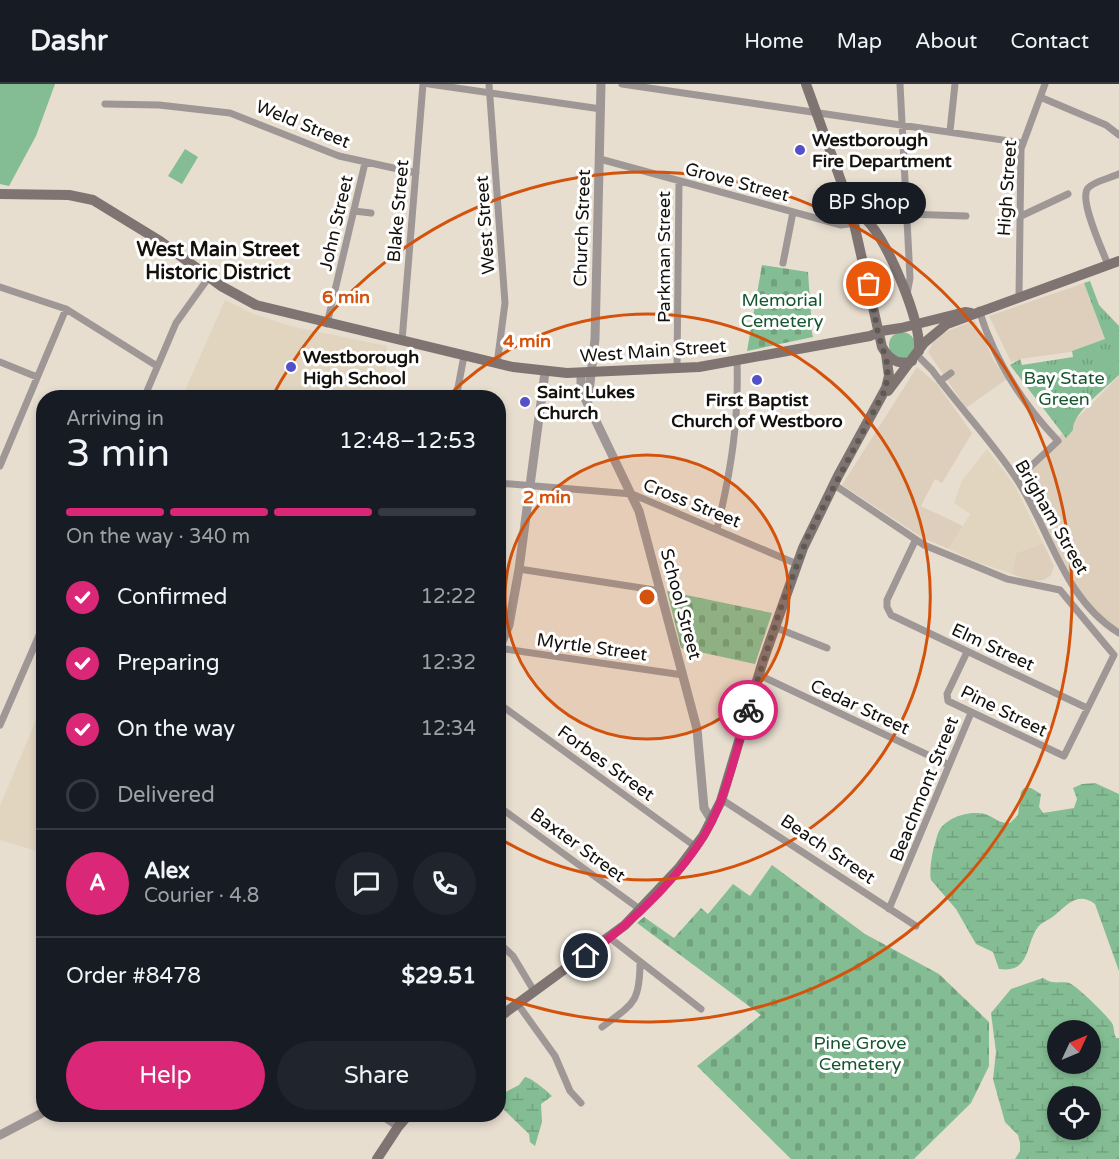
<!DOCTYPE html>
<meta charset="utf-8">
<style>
:root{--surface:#171b24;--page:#20242c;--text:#f1f3f6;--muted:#9ea1a6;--line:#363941;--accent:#db2777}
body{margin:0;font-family:"Varela Round",sans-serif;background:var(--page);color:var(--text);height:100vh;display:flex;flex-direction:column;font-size:22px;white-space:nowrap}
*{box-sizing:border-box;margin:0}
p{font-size:20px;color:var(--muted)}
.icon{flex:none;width:33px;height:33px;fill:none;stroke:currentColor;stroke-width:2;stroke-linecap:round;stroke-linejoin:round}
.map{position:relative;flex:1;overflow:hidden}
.panel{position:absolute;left:36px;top:306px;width:470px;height:732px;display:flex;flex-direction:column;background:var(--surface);border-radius:24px;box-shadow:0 3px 9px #0003}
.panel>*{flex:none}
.needle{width:39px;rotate:46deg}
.controls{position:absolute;left:1047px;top:936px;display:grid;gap:12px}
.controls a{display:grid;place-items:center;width:54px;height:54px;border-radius:50%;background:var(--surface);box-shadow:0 3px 9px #0003;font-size:30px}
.pin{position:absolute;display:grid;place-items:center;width:51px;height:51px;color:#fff;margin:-26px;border:3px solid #fff;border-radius:50%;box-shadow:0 2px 6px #0007}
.courier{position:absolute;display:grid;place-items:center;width:60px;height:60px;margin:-30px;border:4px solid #db2777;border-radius:50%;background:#fff;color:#222;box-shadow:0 2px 8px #0007}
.bubble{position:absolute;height:42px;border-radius:21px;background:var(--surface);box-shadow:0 3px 9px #0003;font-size:20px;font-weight:600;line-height:42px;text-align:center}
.summary em{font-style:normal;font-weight:600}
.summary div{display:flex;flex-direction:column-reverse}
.summary{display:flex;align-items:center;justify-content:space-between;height:102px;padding:0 30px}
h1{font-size:39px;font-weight:600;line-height:45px}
.bar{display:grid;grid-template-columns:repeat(4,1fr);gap:9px 6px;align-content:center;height:72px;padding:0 30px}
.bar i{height:8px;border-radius:4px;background:var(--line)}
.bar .selected{background:var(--accent)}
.bar p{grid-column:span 4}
.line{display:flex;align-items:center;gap:15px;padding:0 30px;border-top:2px solid var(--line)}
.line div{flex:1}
.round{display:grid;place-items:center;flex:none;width:63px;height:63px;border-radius:32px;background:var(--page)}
ol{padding:0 30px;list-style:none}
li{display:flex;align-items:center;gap:18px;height:66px}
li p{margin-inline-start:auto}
li .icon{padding:6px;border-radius:50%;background:var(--accent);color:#fff;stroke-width:4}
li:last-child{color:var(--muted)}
li i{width:33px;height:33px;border:3px solid var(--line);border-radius:50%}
.cta{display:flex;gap:12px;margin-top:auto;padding:12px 30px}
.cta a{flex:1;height:69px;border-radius:36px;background:var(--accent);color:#fff;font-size:24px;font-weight:600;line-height:69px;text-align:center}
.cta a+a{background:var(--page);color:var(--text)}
header{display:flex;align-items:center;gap:36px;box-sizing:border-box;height:84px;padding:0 30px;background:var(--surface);border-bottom:2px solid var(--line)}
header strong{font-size:28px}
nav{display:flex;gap:33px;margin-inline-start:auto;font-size:21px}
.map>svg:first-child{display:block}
.commercial{fill:#decfbd}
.built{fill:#e2d5c0}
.green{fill:#84bd93}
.wetland{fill:url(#wetland-marsh);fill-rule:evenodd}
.cemetery{fill:url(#cemetery-stones)}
.park{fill:url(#park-tufts)}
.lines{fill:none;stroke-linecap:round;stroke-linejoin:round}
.minor{stroke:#9f9795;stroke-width:7}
.tertiary{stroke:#9f9795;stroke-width:9}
.secondary{stroke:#7f7472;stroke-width:10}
.done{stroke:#5e5951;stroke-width:6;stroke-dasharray:0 10.8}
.route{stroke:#db2777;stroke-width:8}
.ring{fill:none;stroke:#d3520c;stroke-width:3}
.poi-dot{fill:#5351c8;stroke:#fff;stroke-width:2}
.labels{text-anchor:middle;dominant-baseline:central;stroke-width:6;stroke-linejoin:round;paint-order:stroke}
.street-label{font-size:18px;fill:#14110c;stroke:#fff}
.poi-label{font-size:18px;font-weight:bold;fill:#14110c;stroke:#fff;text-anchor:start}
.park-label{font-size:18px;fill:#15562e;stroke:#fff}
.neighbourhood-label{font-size:20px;font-weight:bold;fill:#14110c;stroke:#fff}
.centre{fill:#d3520c;stroke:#fff;stroke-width:3}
.ring-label{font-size:18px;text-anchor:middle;font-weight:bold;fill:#d3520c;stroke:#fff;stroke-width:6;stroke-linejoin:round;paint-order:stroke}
</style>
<header>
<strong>Dashr</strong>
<nav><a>Home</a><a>Map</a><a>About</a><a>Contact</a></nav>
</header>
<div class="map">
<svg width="1119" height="1075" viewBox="0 0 1119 1075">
<defs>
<pattern id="wetland-marsh" width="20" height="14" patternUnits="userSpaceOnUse" patternTransform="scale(1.5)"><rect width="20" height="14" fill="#84bd93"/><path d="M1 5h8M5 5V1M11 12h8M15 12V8" fill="none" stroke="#71a17e"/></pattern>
<pattern id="cemetery-stones" width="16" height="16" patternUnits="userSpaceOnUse" patternTransform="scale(1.5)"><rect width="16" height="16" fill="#84bd93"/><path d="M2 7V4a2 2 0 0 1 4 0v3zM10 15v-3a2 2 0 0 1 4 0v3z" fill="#71a17e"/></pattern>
<pattern id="park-tufts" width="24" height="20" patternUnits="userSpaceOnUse" patternTransform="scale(1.5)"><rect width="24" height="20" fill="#84bd93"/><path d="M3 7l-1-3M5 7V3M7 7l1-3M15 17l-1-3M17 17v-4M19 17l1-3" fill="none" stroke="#71a17e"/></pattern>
</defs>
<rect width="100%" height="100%" fill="#e7ded0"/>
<path class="commercial" d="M1084,199L1105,255L1077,267L1020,275L1011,278L989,232Z
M975,236L994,277L1007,295L966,324L928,268L935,255L943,249Z
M917,283L937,300L972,349L942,399L935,395L921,422L963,442L949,465L923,454L842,401Z
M1119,292V549L1088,522L1065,490L1017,395Z
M1043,459L1054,482L1051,491L1044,496L1031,497L1012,490L1016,469Z"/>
<path class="built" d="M225,216L254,230L290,242L387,262L385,313H182Z
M987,365L1014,400L1043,459L1016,469L1012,490L969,475L949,465L970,430L954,419L962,396Z
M43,619V769L0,756V722Z"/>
<path class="green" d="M0,0H55L36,52L9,102L0,100Z
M185,65L198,73L182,100L168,92Z
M889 261a13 13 0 1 1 26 0a13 13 0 1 1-26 0Z"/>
<path class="wetland" d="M1095,699L1119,710V887L1095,820C1075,806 1066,824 1051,834C1046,837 1039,840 1036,846C1025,865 1029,889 999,885L993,868L976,860L956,825L931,796C929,789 932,767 935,760C936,756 937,751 939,747C946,733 970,726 985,730C994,733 999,740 1010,739L1018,731L1021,708L1024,704H1031L1041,710L1039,723L1043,729L1074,724L1077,715L1073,704L1082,700Z
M1043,894C1053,901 1058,897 1069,899C1075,900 1111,935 1113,941C1114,945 1114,950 1116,954H1119V1075H1015L1020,1067V1059L1018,1051L1005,1038L993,995L996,968L991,929L1011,905ZM1090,946V980H1058V946ZM1090,1012V1046H1058V1012Z
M525,993C532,994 548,1008 552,1012L541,1020L542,1038L535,1062L530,1058L529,1050L498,1020V1012L519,1001Z"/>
<path class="cemetery" d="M762,181L808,188L811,230L809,235L813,253L747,267Z
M667,507L772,529L755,580L681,564Z
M772,781L865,850L939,890L989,938V982L971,1019L914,1075H791L697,982L761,931L637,839L644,833L674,854L701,824L708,830L733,800L750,812Z"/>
<path class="park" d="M1090,197L1099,221L1119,242V291C1107,303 1072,329 1073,346L1066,354L1010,281L1020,275L1022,281L1073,273L1072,267L1105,255L1084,199Z"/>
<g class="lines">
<path class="minor" d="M429,0L601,25
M489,0L505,219L497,280
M622,0L1023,59
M900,0L910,194L907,210
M1040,13L1106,41L1119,51
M105,20L159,21L230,29L339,72L416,89
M950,47L955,0
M600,75L841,141L855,139
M354,127L371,129
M905,130L966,132
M1019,133L1068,110
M783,179L793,128
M1108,181C1103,167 1078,115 1088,104C1094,97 1111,94 1119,90
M0,203L66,225L157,282
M1019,213L1021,65L1045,0
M979,226C994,275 1023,320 1058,357L1017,395
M327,240L365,79
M402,257L423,0
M917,271L932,286C959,323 991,356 1016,394C1050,445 1063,515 1119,549
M0,278L37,293
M677,284L679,98
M940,297L951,289
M144,314L176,239L209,193
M456,314L464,272
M0,382L66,225
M498,399L632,410L797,480
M833,400L924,461L1007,495L1060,506L1114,571L1064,672L948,617L947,610L967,568
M717,445C731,387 739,337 737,277
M915,457L887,516V523L891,531L1087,624
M519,485L661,507
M774,543L827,564
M498,564L683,591
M759,591L949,681
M498,619L696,763
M0,641L44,540
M721,715L916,842
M498,722L641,826
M889,825L971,629
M610,854L701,925
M498,858L513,872L534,907
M517,919L555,972L570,1007L581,1019
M602,943C633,920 640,919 640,878
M379,1030L398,1043"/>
<path class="tertiary" d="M581,289V306L639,427L697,645L704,724L712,737
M588,317L595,255L601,0
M498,567L509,541L519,485L545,288
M0,1051L44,1028"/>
<path class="secondary" d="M806,0L850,122L882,263C889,275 898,282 912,277
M0,110L69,111L93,116L160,157L221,202L256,221L513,283L567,289L699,283L870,252L881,247L901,244L965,228L971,229
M850,122C857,129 865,133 871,141C890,165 921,236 919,267
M888,307L924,259L947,240L1119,177
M498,934L625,841L679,784L703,752L721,717L763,577L803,464L838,392L886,304L889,292L886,270
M377,1075L398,1043L409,1030"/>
</g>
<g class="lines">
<path class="done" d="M748,626L780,526L808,452L886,304L888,282L878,249L869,200"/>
<path class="route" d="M586,872C632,839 692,783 715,731C730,697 738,661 748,626"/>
</g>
<circle cx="647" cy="513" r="142" fill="#d3520c" fill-opacity=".12"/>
<g class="ring">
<circle cx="647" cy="513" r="142"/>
<path d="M447 313A283 283 0 1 1 499 754"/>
<path d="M272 313A425 425 0 1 1 498 911"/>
</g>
<g class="poi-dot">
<circle cx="800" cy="66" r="6"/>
<circle cx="291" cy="283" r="6"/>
<circle cx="757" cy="296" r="6"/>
<circle cx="525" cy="318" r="6"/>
</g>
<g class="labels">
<g class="street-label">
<text transform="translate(303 40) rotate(22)">Weld Street</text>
<text transform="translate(737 98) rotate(15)">Grove Street</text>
<text transform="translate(1007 104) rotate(-86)">High Street</text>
<text transform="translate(398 127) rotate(-85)">Blake Street</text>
<text transform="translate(336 139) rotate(-77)">John Street</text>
<text transform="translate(485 141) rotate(-94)">West Street</text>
<text transform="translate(582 144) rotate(-88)">Church Street</text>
<text transform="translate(664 173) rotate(-90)">Parkman Street</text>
<text transform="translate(653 267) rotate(-4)">West Main Street</text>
<text transform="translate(692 419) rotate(22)">Cross Street</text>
<text transform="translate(1052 433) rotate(60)">Brigham Street</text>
<text transform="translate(681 520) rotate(75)">School Street</text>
<text transform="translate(592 563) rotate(8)">Myrtle Street</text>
<text transform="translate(993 563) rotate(25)">Elm Street</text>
<text transform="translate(860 623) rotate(25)">Cedar Street</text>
<text transform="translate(1004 627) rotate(26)">Pine Street</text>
<text transform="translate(606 679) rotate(36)">Forbes Street</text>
<text transform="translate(924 705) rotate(-68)">Beachmont Street</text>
<text transform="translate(578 761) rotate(36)">Baxter Street</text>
<text transform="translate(828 765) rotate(34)">Beach Street</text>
</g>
<g class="poi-label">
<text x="812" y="56">Westborough<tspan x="812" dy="21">Fire Department</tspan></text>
<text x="303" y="273">Westborough<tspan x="303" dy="21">High School</tspan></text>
<text x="537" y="308">Saint Lukes<tspan x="537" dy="21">Church</tspan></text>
<text x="757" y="316" text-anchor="middle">First Baptist<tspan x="757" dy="21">Church of Westboro</tspan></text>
</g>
<g class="park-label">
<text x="782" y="216">Memorial<tspan x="782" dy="21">Cemetery</tspan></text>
<text x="1064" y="294">Bay State<tspan x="1064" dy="21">Green</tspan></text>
<text x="860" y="959">Pine Grove<tspan x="860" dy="21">Cemetery</tspan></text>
</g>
<g class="neighbourhood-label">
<text x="218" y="166">West Main Street<tspan x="218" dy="23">Historic District</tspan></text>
</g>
</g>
<circle cx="647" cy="513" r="9" class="centre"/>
<g class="ring-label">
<text x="346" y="219">6 min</text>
<text x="527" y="263">4 min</text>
<text x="547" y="419">2 min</text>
</g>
</svg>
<div class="controls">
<a><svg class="needle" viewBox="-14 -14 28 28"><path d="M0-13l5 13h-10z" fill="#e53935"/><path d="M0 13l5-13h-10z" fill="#9ea1a6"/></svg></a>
<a><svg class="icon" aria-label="locate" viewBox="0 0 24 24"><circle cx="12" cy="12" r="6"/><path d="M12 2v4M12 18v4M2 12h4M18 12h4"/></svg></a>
</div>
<div class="pin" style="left:869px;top:200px;background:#ea580c"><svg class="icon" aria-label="bag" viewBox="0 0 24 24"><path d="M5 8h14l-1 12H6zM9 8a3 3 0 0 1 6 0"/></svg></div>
<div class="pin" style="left:586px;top:872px;background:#1f2937"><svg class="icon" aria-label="home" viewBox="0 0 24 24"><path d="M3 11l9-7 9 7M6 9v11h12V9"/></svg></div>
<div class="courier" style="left:748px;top:626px"><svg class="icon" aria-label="bike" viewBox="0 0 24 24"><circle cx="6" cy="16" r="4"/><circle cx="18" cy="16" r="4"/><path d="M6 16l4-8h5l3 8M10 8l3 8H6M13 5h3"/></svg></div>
<div class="bubble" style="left:812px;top:98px;width:114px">BP Shop</div>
<section class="panel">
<div class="summary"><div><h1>3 min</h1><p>Arriving in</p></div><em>12:48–12:53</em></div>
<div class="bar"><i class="selected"></i><i class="selected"></i><i class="selected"></i><i></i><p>On the way · 340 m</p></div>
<ol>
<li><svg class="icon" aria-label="check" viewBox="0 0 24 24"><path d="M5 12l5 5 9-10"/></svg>Confirmed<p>12:22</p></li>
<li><svg class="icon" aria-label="check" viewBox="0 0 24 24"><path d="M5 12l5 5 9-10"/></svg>Preparing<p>12:32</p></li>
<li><svg class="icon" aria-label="check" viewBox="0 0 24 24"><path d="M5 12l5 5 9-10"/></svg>On the way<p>12:34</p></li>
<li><i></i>Delivered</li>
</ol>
<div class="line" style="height:108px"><b class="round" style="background:var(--accent);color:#fff">A</b><div><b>Alex</b><p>Courier · 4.8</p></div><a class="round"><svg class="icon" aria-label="chat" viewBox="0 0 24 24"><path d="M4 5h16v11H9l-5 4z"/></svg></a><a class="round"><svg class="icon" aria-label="phone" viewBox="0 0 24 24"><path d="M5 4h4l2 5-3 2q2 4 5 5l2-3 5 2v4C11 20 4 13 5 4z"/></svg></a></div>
<div class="line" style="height:78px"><div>Order #8478</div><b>$29.51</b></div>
<div class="cta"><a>Help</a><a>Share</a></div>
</section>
</div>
